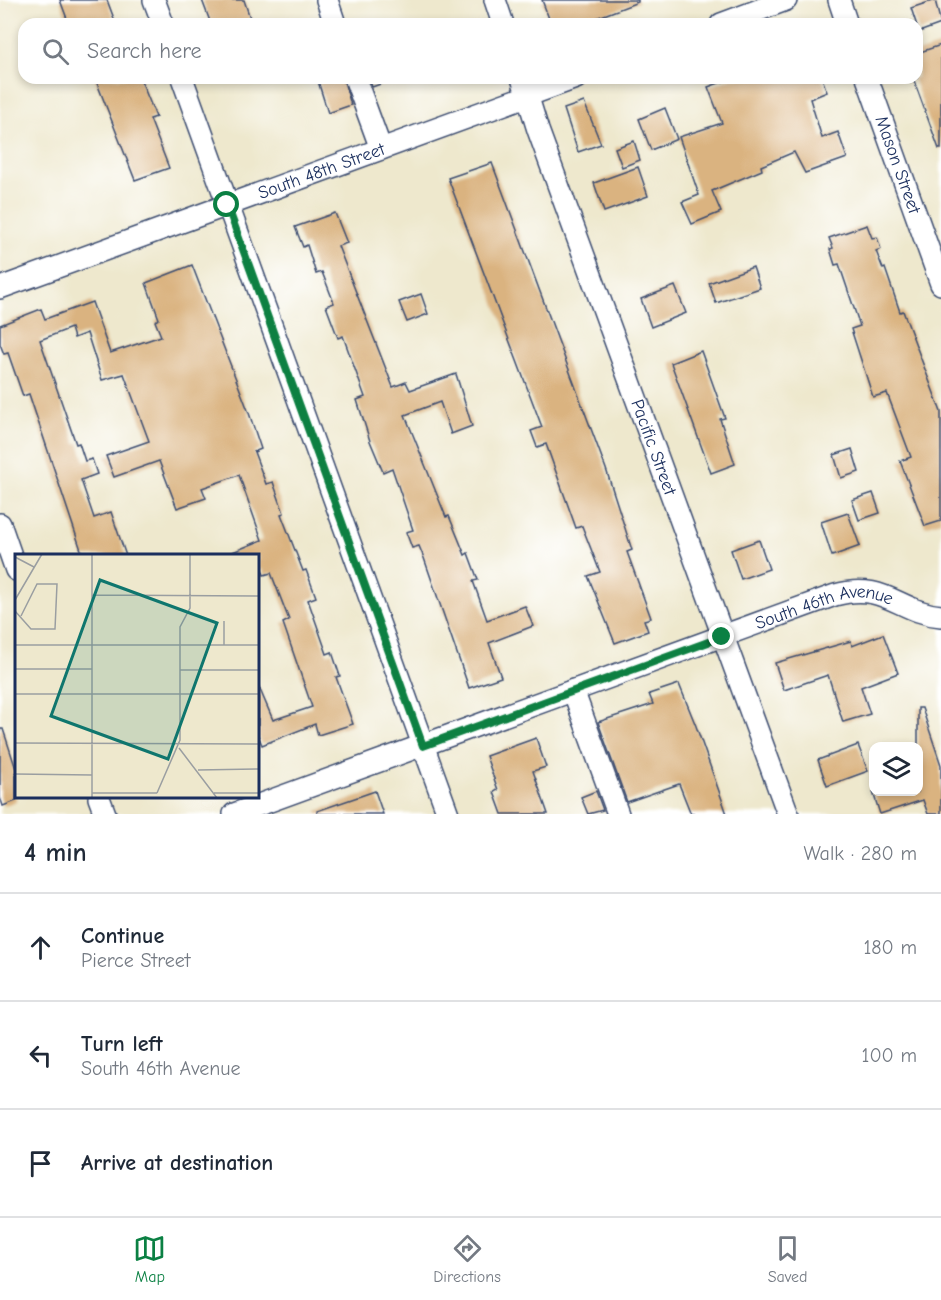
<!DOCTYPE html>
<html lang="en">
<head>
<meta charset="utf-8">
<style>
	:root { --surface:#fff; --page:#f6f6f7; --text:#1f2937; --muted:#747a83; --line:#e0e1e3; --accent:#0b8043 }
	body { margin:0; font-family:"Comic Neue",sans-serif; background:var(--page); color:var(--text) }
	.controls { position:absolute; right:18px; bottom:18px; display:grid; overflow:hidden; border-radius:12px; box-shadow:0 3px 9px #0003 }
	.controls button { width:54px; height:54px; display:grid; place-items:center; padding:0; border:0; border-bottom:2px solid var(--line); background:var(--surface); color:var(--text); font:30px sans-serif }
	.stop { position:absolute; width:18px; height:18px; margin:-14px; border:4px solid #0b8043; border-radius:50%; background:#fff }
	.stop.end { background:#0b8043; border-color:#fff; box-shadow:0 2px 6px #0008 }
	.list { margin:0; padding:0; list-style:none }
	h2 { display:flex; justify-content:space-between; align-items:center; height:78px; margin:0; padding:0 24px; font-size:26px }
	h2 small { font-size:20px; font-weight:400; color:var(--muted) }
	.list li { display:grid; grid-template-columns:39px 1fr auto; gap:18px; align-items:center; box-sizing:border-box; height:108px; padding:0 24px; border-top:2px solid var(--line) }
	.list b { display:block; font-size:22px; white-space:nowrap }
	.list p { margin:0; font-size:20px; white-space:nowrap; color:var(--muted) }
	.list em { font-size:20px; font-style:normal; color:var(--muted) }
	.icon { flex:none; width:33px; height:33px; fill:none; stroke:currentColor; stroke-width:2; stroke-linecap:round; stroke-linejoin:round }
	.map { position:relative; flex:none; width:941px; height:814px; overflow:hidden }
	.search { position:absolute; background:var(--surface); box-shadow:0 3px 9px #0003; left:18px; right:18px; top:18px; height:66px; display:flex; align-items:center; gap:15px; box-sizing:border-box; padding:0 21px; border-radius:18px; color:var(--muted); font-size:22px }
	.sheet { height:402px; background:var(--surface) }
	nav { display:flex; justify-content:space-around; align-items:center; box-sizing:border-box; height:84px; border-top:2px solid var(--line); background:var(--surface); font-size:16px; color:var(--muted) }
	nav a { display:grid; justify-items:center; gap:3px }
	nav .on { color:var(--accent) }
	.map>svg:first-child { display:block }
</style>
</head>
<body>
<div class="map">
<svg width="941" height="814" viewBox="0 0 941 814">
	<rect width="100%" height="100%" fill="#fff"/>
	<filter id="ink" filterUnits="userSpaceOnUse"><feTurbulence type="fractalNoise" baseFrequency=".0167" numOctaves="2"/><feDisplacementMap in="SourceGraphic" scale="12" xChannelSelector="R" yChannelSelector="G"/><feConvolveMatrix kernelMatrix="1 2 1 2 8 2 1 2 1" color-interpolation-filters="sRGB"/></filter>
	<filter id="wash" filterUnits="userSpaceOnUse"><feTurbulence type="fractalNoise" baseFrequency=".008" numOctaves="4" result="noise"/><feDisplacementMap in="SourceGraphic" scale="24" xChannelSelector="R" yChannelSelector="G"/><feGaussianBlur stdDeviation="1.35" result="paint"/><feColorMatrix in="noise" values="0 0 0 0 0 0 0 0 0 0 0 0 0 0 0 0 0 1.4 0 .05"/><feComposite in="paint" operator="in"/></filter>
	<g filter="url(#wash)">
		<rect width="100%" height="100%" fill="#eee8cd"/>
		<g id="blocks">
			<g fill="#dab380">
				<polygon points="60,0 107,0 116,24 69,24"/>
				<polygon points="202,0 244,0 252,24 211,24"/>
				<polygon points="542,0 638,0 638,2 591,20 573,24 551,24"/>
				<polygon points="935,0 941,24 919,32 911,8"/>
				<polygon points="941,45 941,149 939,149 913,78 917,78 917,53"/>
				<polygon points="95,78 140,78 156,117 150,119 169,168 135,180"/>
				<polygon points="317,78 343,78 351,105 328,113"/>
				<polygon points="369,78 389,78 389,81 372,87"/>
				<polygon points="733,78 822,78 827,92 810,99 822,138 838,132 847,158 805,173 794,152 761,166 762,170 712,191 721,212 692,224 682,202 699,195 679,137 722,123 708,87"/>
				<polygon points="584,102 601,144 578,152 564,109"/>
				<polygon points="665,108 677,139 651,150 639,119"/>
				<polygon points="634,141 640,160 622,167 615,148"/>
				<polygon points="492,163 606,469 632,550 627,552 651,618 644,620 648,631 615,643 588,576 600,572 582,526 576,528 546,444 537,447 531,431 542,427 448,178"/>
				<polygon points="638,167 648,196 604,212 594,183"/>
				<polygon points="335,213 347,243 338,246 393,387 406,382 410,390 456,374 472,426 451,434 440,402 405,415 446,517 449,516 465,555 468,553 478,580 473,581 487,620 525,606 533,626 489,643 501,677 469,688 424,558 419,546 412,548 406,532 413,530 392,468 383,472 370,441 357,400 365,397 343,336 338,338 326,306 334,303 322,272 316,274 307,245 303,247 295,227"/>
				<polygon points="867,225 872,238 877,237 881,249 876,251 883,269 885,268 900,312 903,311 941,412 941,521 925,526 900,461 911,457 887,393 873,397 851,329 860,326 839,264 835,265 830,249 833,248 829,238"/>
				<polygon points="192,265 249,413 261,449 254,452 266,484 273,482 284,513 281,514 303,571 306,570 316,597 308,600 327,654 332,652 340,676 336,677 353,724 318,735 315,724 262,745 258,735 258,685 273,720 312,707 283,623 289,620 271,573 264,575 262,569 258,571 258,556 223,556 262,540 239,475 202,488 206,498 177,508 159,461 114,477 106,456 149,441 124,374 102,380 87,333 74,338 71,328 40,340 76,444 79,443 85,461 92,459 97,474 81,480 94,518 111,512 126,556 83,556 29,394 23,396 8,353 4,354 0,344 0,325 41,309 45,319 92,302 110,353 161,336 155,321 159,319 146,283"/>
				<polygon points="753,267 760,288 716,303 709,283"/>
				<polygon points="675,286 686,313 651,327 641,299"/>
				<polygon points="421,294 428,314 407,322 399,302"/>
				<polygon points="701,351 725,418 720,419 735,464 711,473 671,363"/>
				<polygon points="852,449 859,472 841,478 834,455"/>
				<polygon points="873,493 880,513 859,520 852,500"/>
				<polygon points="848,513 860,546 832,556 821,522"/>
				<polygon points="759,540 769,569 741,579 731,550"/>
				<polygon points="883,634 898,673 861,687 870,714 843,722 828,675 784,690 775,663 851,641 852,646"/>
				<polygon points="679,684 696,726 727,814 691,814 679,784 627,802 598,722 653,704 649,694"/>
				<polygon points="918,708 922,708 941,765 941,814 928,814 923,800 880,814 873,792 918,792"/>
				<polygon points="0,729 3,729 16,769 16,801 3,806 0,797"/>
				<polygon points="536,738 546,767 533,771 548,814 502,814 494,792 498,790 486,756"/>
				<polygon points="858,745 868,771 827,786 818,760"/>
				<polygon points="375,791 383,814 317,814 317,811"/>
				<polygon points="596,791 603,810 588,814 581,797"/>
			</g>
		</g>
	</g>
	<g filter="url(#ink)">
		<use href="#blocks" fill-opacity="0" stroke="#3b4b6f" stroke-width="1.5"/>
		<g fill="none" stroke-linecap="round" stroke-linejoin="round">
			<g stroke="#3b4b6f" stroke-width="24">
				<g id="minor">
					<polyline points="154,0 163,24"/>
					<polyline points="327,0 335,24"/>
					<polyline points="495,0 503,24"/>
					<polyline points="839,0 847,24"/>
					<polyline points="721,24 786,0"/>
					<polyline points="182,78 448,814"/>
					<polyline points="355,78 381,149"/>
					<path id="s1" d="M 522,78 L 538,130 L 788,814"/>
					<path id="s2" d="M 867,78 L 941,284"/>
					<path id="s3" d="M 0,288 L 576,78"/>
					<polyline points="0,524 16,570"/>
					<polyline points="573,690 618,814"/>
					<polyline points="99,798 105,814"/>
					<path id="s4" d="M 234,814 L 835,595 C 885,581 898,612 941,616"/>
				</g>
			</g>
			<use href="#minor" stroke="#fff" stroke-width="21"/>
		</g>
	</g>
	<g fill="none" stroke-linecap="round" stroke-linejoin="round" filter="url(#ink)">
		<polyline stroke="#0b8043" stroke-width="8" points="227,205 423,746 722,637"/>
	</g>
	<g text-anchor="middle" dominant-baseline="central" stroke-width="6" stroke-linejoin="round" paint-order="stroke">
		<g font-size="18" fill="#1b2f5e" stroke="#fff">
			<text stroke="none"><textPath href="#s2" startOffset="92">Mason Street</textPath></text>
			<text stroke="none"><textPath href="#s3" startOffset="342">South 48th Street</textPath></text>
			<text stroke="none"><textPath href="#s1" startOffset="392">Pacific Street</textPath></text>
			<text stroke="none"><textPath href="#s4" startOffset="627">South 46th Avenue</textPath></text>
		</g>
	</g>
	<g transform="translate(15 554)">
		<rect width="244" height="244" fill="#eee8cd"/>
		<path fill="none" stroke="#9a9ea1" stroke-width="1.5" d="M 77,0 L 77,244M 0,3 L 19,13M 77,41 L 245,42M 0,46 L 27,0M 0,57 L 16,75 L 40,75 L 42,30 L 22,30 L 6,62M 209,67 L 209,91M 0,91 L 245,91M 0,115 L 77,115M 165,116 L 245,116M 0,140 L 245,140M 0,189 L 245,190M 164,194 L 202,244M 183,216 L 245,215M 0,220 L 77,221M 77,239 L 142,239M 142,239 L 165,186 L 165,73 L 175,54 L 175,0M 199,239 L 245,239"/>
		<path fill="#0f766e" fill-opacity="0.15" stroke="#0f766e" stroke-width="3" d="M 85,26 L 202,69 L 153,205 L 36,162 Z"/>
		<rect width="244" height="244" fill="none" stroke="#1b2f5e" stroke-width="3"/>
	</g>
</svg>
<div class="controls">
<button><svg class="icon" aria-label="layers" viewBox="0 0 24 24"><path d="M12 4l9 5-9 5-9-5zM3 14l9 5 9-5"/></svg></button>
</div>
<div class="stop" style="left:227px;top:205px"></div>
<div class="stop end" style="left:722px;top:637px"></div>
<div class="search"><svg class="icon" aria-label="search" viewBox="0 0 24 24"><circle cx="10" cy="10" r="6"/><path d="M15 15l6 6"/></svg>Search here</div>
</div>
<section class="sheet">
<h2>4 min<small>Walk · 280 m</small></h2>
<ul class="list">
<li><svg class="icon" aria-label="ahead" viewBox="0 0 24 24"><path d="M12 20V5M6 11l6-6 6 6"/></svg><div><b>Continue</b><p>Pierce Street</p></div><em>180 m</em></li>
<li><svg class="icon" aria-label="left" viewBox="0 0 24 24"><path d="M17 20v-9H6M10 6l-5 5 5 5"/></svg><div><b>Turn left</b><p>South 46th Avenue</p></div><em>100 m</em></li>
<li><svg class="icon" aria-label="arrive" viewBox="0 0 24 24"><path d="M6 21V4h12l-3 4 3 4H6"/></svg><div><b>Arrive at destination</b></div></li>
</ul>
</section>
<nav>
<a class="on"><svg class="icon" aria-label="map" viewBox="0 0 24 24"><path d="M3 6l6-2 6 2 6-2v14l-6 2-6-2-6 2zM9 4v14M15 6v14"/></svg>Map</a>
<a><svg class="icon" aria-label="directions" viewBox="0 0 24 24"><path d="M12 3l9 9-9 9-9-9zM9 14v-3h6M13 9l2 2-2 2"/></svg>Directions</a>
<a><svg class="icon" aria-label="saved" viewBox="0 0 24 24"><path d="M7 4h10v16l-5-4-5 4z"/></svg>Saved</a>
</nav>
</body>
</html>
